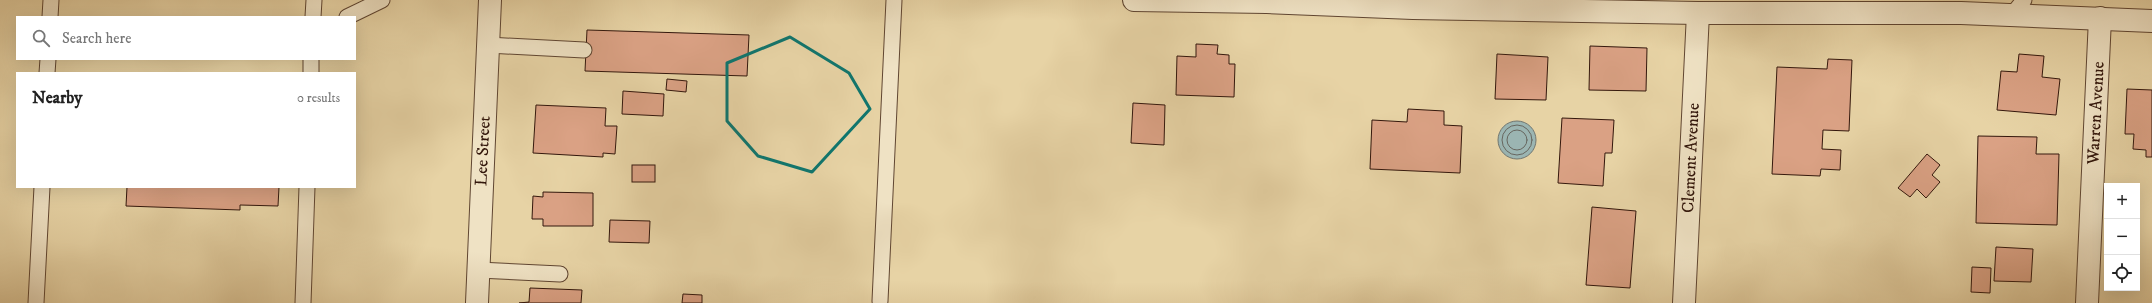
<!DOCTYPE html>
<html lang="en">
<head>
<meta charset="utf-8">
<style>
	:root { --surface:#fff; --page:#f2f2f2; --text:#222; --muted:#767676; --line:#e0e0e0 }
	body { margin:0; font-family:"IM FELL DW Pica",serif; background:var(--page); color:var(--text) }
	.controls { position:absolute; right:12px; bottom:12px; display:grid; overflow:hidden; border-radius:0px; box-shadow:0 4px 16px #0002 }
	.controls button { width:36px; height:36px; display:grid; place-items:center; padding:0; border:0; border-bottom:1px solid var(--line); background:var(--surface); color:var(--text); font:20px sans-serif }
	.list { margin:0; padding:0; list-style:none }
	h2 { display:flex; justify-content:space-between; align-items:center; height:52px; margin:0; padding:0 16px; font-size:17px }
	h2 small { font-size:13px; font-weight:400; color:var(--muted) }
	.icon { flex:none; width:22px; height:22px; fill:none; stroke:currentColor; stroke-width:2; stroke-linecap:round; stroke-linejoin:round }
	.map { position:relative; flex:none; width:2152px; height:303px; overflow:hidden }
	.search { position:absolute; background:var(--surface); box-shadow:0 4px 16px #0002; left:16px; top:16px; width:340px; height:44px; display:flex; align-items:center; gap:10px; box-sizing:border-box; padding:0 14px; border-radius:0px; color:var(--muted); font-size:15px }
	.panel { position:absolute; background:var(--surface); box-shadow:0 4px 16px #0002; left:16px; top:72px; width:340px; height:116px; border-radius:0px }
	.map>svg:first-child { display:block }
</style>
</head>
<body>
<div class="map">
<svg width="2152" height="303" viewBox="0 0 2152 303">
	<rect width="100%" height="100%" fill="#e7d3a5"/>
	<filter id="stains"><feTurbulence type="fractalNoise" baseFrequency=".005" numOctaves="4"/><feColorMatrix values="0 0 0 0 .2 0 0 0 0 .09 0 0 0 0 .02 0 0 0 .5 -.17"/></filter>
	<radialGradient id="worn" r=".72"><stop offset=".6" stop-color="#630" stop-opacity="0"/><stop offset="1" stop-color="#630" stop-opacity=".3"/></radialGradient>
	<circle fill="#9bb5b2" stroke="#717670" cx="1517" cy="140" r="19"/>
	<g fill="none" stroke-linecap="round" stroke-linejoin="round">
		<g stroke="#67665f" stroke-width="1">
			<circle cx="1517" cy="140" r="15"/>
			<circle cx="1517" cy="140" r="10"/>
		</g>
	</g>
	<g fill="#daa184" stroke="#33170c">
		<polygon points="587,30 749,35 747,76 585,71"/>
		<polygon points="1196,44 1218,45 1217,54 1229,55 1229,64 1235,64 1234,97 1176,95 1177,56 1196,57"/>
		<polygon points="1590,46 1647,48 1646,91 1589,90"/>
		<polygon points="1497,54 1548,57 1546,100 1495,99"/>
		<polygon points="2019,54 2044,56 2042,77 2060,79 2056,115 1997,110 2001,71 2017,72"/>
		<polygon points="1828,59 1852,60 1849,131 1823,130 1822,149 1841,150 1840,170 1821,169 1820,176 1772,174 1777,67 1827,69"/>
		<polygon points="667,79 687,81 686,92 666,90"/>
		<polygon points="2127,89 2152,90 2152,157 2146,157 2146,150 2133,149 2134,134 2125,134"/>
		<polygon points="623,91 664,94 663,116 622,114"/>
		<polygon points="1133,103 1165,105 1164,145 1131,143"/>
		<polygon points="536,105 606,108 605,126 617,126 615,154 603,153 603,157 533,153"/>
		<polygon points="1408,109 1444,111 1444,125 1462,126 1460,173 1370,169 1372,120 1407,122"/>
		<polygon points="1562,118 1614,120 1612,153 1605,153 1603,186 1558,183"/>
		<polygon points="1978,136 2037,137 2036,154 2059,154 2057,225 1976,223"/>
		<polygon points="1927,154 1940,165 1932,175 1940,182 1926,198 1917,189 1910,197 1898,188"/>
		<rect x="632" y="165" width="23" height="17"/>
		<polygon points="127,187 279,187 278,206 240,205 240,210 126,206"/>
		<polygon points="543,192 593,193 593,226 543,226 543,219 532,219 533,196 543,197"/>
		<polygon points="1592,207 1636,211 1630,288 1586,285"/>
		<polygon points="610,220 650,221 649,243 609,242"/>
		<polygon points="1996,247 2033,249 2031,282 1994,281"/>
		<polygon points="1972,267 1991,268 1990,293 1971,292"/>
		<polygon points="530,288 582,290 581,303 519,303 529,302"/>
		<polygon points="683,294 702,295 702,303 682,303"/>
	</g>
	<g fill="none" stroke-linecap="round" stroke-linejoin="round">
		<g stroke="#604632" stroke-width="17">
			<g id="lane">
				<polyline points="2011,16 2024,0"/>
				<polyline points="50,17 51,0"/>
				<polyline points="313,17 314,0"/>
				<polyline points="347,17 382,0"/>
				<polyline points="488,45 584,50"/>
				<polyline points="47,73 48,59"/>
				<polyline points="311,73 311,59"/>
				<polyline points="478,270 560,274"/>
				<polyline points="880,301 894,0"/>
				<polyline points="36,303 42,187"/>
				<polyline points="303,303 307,187"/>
			</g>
		</g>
		<g stroke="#604632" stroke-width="24">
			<g id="street">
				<polyline points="1134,0 1267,2 1413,8 1698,13 1961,13 2152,21"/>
				<polyline points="477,303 490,0"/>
				<polyline points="1684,303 1698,13"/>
				<polyline points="2087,303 2100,18"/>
			</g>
		</g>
		<use href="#lane" stroke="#efe2c4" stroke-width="15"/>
		<use href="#street" stroke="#efe2c4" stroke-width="22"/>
	</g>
	<path fill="none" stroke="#0f766e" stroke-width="3" stroke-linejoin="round" d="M 790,37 L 849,73 L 870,109 L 812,172 L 758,156 L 727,121 L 727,63 Z"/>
	<g text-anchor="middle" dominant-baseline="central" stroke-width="3" stroke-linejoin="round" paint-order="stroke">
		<g font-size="17" fill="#33170c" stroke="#efe2c4">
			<text transform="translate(2096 113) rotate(-87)">Warren Avenue</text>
			<text transform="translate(483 151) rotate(-87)">Lee Street</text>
			<text transform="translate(1691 158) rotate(-87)">Clement Avenue</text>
		</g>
	</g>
	<rect width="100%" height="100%" filter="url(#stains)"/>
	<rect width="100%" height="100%" fill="url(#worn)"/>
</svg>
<div class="controls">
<button>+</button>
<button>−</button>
<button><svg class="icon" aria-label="locate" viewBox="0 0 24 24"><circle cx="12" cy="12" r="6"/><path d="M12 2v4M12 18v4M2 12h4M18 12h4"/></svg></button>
</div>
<div class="search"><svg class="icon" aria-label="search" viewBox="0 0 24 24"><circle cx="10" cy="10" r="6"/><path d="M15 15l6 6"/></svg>Search here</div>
<section class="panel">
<h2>Nearby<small>0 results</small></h2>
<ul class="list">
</ul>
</section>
</div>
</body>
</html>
